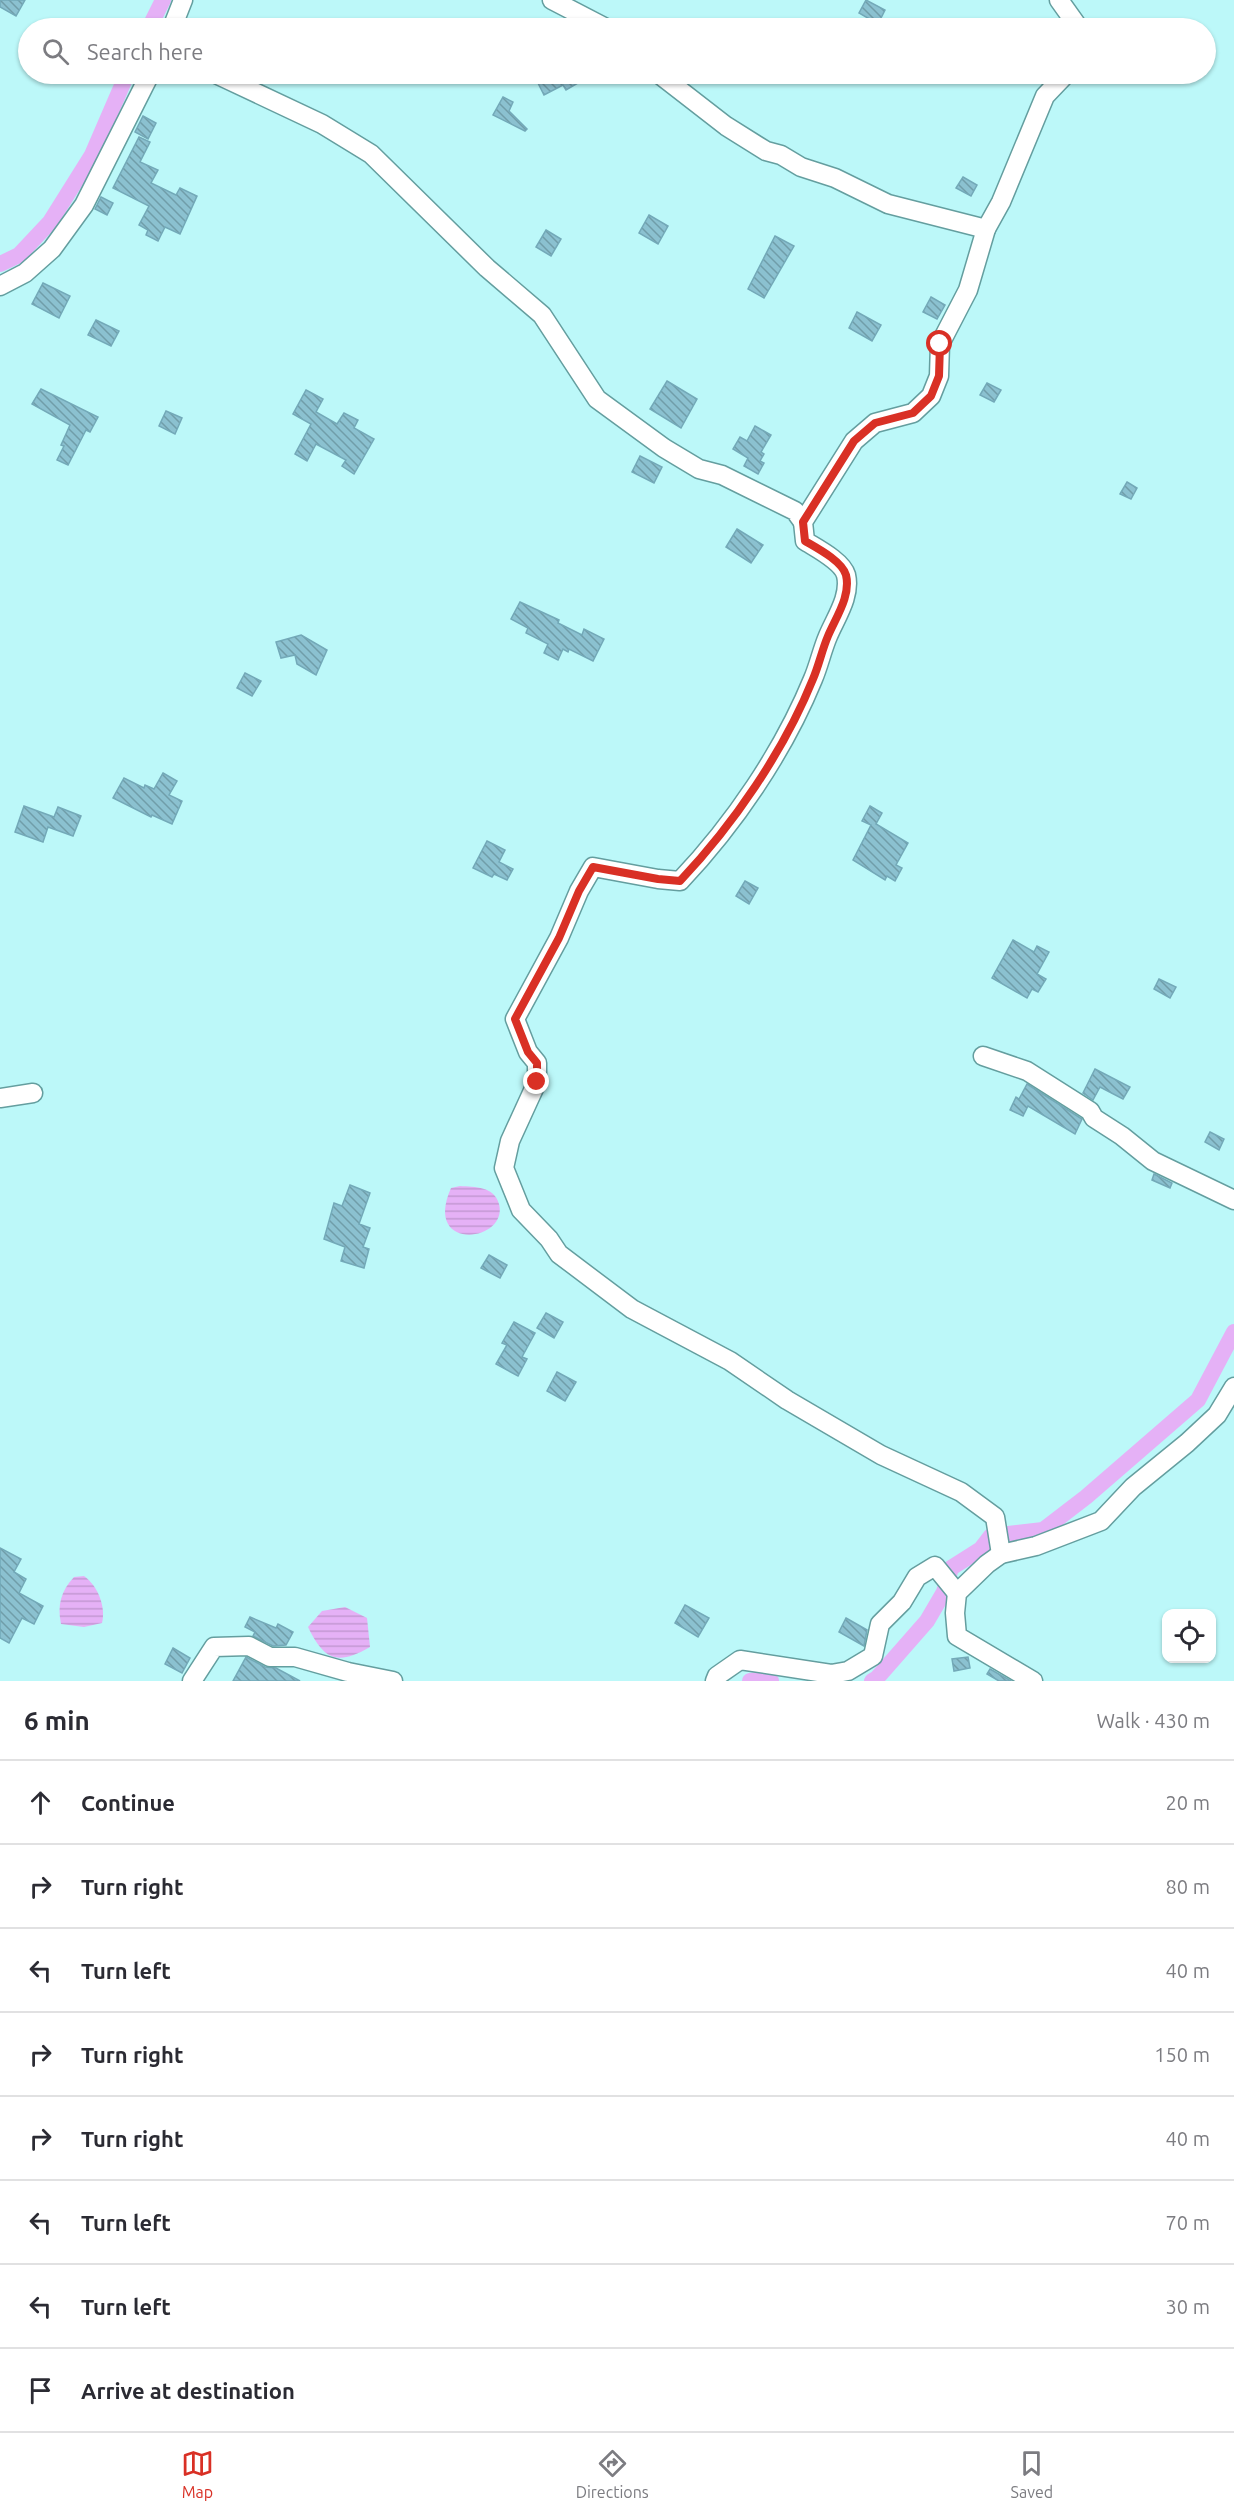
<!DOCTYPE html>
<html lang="en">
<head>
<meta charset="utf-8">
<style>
	:root { --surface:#fff; --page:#f7f7f7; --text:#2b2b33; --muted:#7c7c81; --line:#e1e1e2; --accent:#d93025 }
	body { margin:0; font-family:Ubuntu,sans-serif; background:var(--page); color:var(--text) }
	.controls { position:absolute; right:18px; bottom:18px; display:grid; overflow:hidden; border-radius:12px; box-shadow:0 2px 4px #0004 }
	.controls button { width:54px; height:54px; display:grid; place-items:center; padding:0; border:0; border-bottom:2px solid var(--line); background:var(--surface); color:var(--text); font:30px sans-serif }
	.stop { position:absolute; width:18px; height:18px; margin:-14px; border:4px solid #d93025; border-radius:50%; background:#fff }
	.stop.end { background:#d93025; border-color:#fff; box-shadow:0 2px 6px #0008 }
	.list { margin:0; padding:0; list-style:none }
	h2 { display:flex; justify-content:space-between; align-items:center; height:78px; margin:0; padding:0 24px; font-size:26px }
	h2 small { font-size:20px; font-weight:400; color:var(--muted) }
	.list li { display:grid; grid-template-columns:39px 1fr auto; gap:18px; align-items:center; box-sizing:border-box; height:84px; padding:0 24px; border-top:2px solid var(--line) }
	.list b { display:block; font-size:22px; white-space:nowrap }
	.list em { font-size:20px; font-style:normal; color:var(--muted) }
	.icon { flex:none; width:33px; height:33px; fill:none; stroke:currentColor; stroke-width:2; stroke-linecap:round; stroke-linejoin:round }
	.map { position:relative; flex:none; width:1234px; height:1681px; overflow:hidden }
	.search { position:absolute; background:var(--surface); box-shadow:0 2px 4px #0004; left:18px; right:18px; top:18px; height:66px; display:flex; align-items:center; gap:15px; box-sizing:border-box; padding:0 21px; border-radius:33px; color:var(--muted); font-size:22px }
	.sheet { height:750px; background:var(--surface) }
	nav { display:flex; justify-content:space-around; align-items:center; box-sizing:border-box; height:84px; border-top:2px solid var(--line); background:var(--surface); font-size:16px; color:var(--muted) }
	nav a { display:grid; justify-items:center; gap:3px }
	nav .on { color:var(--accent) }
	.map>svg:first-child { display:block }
</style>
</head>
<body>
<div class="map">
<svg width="1234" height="1681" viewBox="0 0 1234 1681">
	<defs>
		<pattern id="water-rules" width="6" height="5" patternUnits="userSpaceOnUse" patternTransform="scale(1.5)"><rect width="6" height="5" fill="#e5b1f6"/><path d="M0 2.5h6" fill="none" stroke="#c498d3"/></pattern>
		<pattern id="building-back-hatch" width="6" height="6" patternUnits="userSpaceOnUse" patternTransform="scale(1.5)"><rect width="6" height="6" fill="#8bc1d0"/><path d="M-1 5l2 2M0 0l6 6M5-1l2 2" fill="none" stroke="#709da9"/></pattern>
	</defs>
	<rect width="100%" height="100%" fill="#bcf8f9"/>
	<g fill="url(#water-rules)">
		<path d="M 460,1186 C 475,1187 494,1186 499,1204 C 509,1242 422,1253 451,1188 Z"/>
		<path d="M 84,1576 C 98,1586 106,1607 102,1623 L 84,1627 L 61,1624 C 57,1605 61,1591 74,1577 Z"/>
		<path d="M 345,1607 L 367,1618 L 370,1647 C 337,1666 324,1660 308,1627 L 322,1611 Z"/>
	</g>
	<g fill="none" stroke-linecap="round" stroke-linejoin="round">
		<g stroke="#e5b1f6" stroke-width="16">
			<polyline points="149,28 163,0"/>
			<polyline points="0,264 19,255 50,222 92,155 127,74"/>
			<polyline points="750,1681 766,1679 771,1681"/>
			<polyline points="872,1681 877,1678 927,1621 944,1592 951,1568 981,1549 991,1536 1043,1530 1086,1497 1198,1400 1234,1332"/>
		</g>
	</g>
	<g fill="url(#building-back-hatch)" stroke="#73a9b8" stroke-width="1.5">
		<polygon points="0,0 25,0 16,16 0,7"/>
		<polygon points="866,0 885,10 878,24 859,13"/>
		<polygon points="555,74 583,74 575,78 578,83 566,90 563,85 544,95 538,83"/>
		<polygon points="503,97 513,102 509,111 527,129 525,131 493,115"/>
		<polygon points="143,116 156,123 148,139 135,132"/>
		<polygon points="139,137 150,142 140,162 158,170 151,183 176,195 180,188 197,196 180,234 165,227 158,241 146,235 148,230 139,225 149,206 113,188"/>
		<polygon points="963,177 977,185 971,196 956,188"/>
		<polygon points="101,197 113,203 107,215 95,209"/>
		<polygon points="649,215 668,226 658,244 639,233"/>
		<polygon points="546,230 561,239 551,256 536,247"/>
		<polygon points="775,236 794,246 764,298 748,289"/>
		<polygon points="43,283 70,296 59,318 32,304"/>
		<polygon points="931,297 945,305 937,319 923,312"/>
		<polygon points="857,312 881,325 872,341 849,328"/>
		<polygon points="96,320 119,331 111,346 88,335"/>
		<polygon points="667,381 697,399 681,428 650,409"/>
		<polygon points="987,383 1001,390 994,402 980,395"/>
		<polygon points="41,389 98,417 90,432 86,430 68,465 57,460 64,446 61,445 70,425 32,404"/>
		<polygon points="306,390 323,399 316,412 337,424 344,413 358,420 354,428 374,439 354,474 342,466 346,460 316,444 307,461 295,454 311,424 293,414"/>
		<polygon points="166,411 182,418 175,434 159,426"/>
		<polygon points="755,426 771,435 761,452 764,454 760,461 764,463 758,474 744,466 748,458 733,449 740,437 747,441"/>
		<polygon points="640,456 662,467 654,483 632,472"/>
		<polygon points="1127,482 1137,488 1131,499 1120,494"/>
		<polygon points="737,529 763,545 751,563 726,547"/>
		<polygon points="520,602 559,620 558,623 582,635 584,629 604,639 593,661 569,649 568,652 563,649 558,660 544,653 548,644 526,633 528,628 511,619"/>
		<polygon points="301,635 327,650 316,675 297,664 295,655 281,658 276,642"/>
		<polygon points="245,673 261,681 252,696 237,688"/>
		<polygon points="163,773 177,781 169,795 182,801 172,824 152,815 151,817 113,798 124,778 144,788 145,785 154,789"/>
		<polygon points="24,806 54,817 58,807 81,816 73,836 48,827 43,842 15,832"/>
		<polygon points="870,806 882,813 876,824 908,843 896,865 902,868 895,881 887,876 885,880 853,860 871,825 862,821"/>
		<polygon points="487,841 505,850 499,862 513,869 507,880 494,874 492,877 473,868"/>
		<polygon points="745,881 758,888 749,904 736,896"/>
		<polygon points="1013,940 1034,952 1037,946 1049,952 1037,974 1046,979 1038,992 1032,989 1027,998 992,978"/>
		<polygon points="1159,979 1176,987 1170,998 1154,989"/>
		<polygon points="1095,1069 1130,1087 1123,1099 1100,1087 1093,1100 1083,1093"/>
		<polygon points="1027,1084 1082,1119 1075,1134 1028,1106 1023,1116 1010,1110 1016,1097 1019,1099"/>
		<polygon points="1210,1132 1224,1139 1219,1150 1205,1142"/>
		<polygon points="1154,1174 1172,1183 1170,1188 1152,1180"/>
		<polygon points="350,1185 370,1193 359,1224 370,1228 363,1247 369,1249 364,1268 341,1261 345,1247 324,1239 334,1203 342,1206"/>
		<polygon points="489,1255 507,1265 500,1278 481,1268"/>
		<polygon points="546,1313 563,1322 554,1338 537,1328"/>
		<polygon points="514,1322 535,1333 522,1357 527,1359 518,1376 496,1364 507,1345 502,1343"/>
		<polygon points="557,1372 576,1382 565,1401 547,1391"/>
		<polygon points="0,1548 21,1559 14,1572 26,1579 19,1593 43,1606 34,1624 22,1618 9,1643 0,1638"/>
		<polygon points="685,1605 709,1618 698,1637 675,1623"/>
		<polygon points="250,1617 276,1628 278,1624 293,1632 286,1645 273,1646 253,1636 255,1632 245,1627"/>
		<polygon points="846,1618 867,1630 864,1646 839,1632"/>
		<polygon points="173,1648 190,1658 182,1673 165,1664"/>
		<polygon points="246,1657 265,1667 276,1668 300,1681 233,1681"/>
		<polygon points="968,1657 970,1668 954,1671 952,1659"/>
		<polygon points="990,1669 1011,1681 999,1681 987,1674"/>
	</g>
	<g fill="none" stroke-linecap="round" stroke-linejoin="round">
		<g stroke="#649e9f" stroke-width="21">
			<g id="street">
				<polyline points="552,0 606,28"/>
				<polyline points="1059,0 1079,28"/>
				<polyline points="172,28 183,0"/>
				<polyline points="216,74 322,124 371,154 487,268 542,315 597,399 664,448 699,469 722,475 795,511 803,522"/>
				<path d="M 659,74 L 726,126 L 766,151 L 781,155 L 801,167 L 835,178 L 888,204 L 986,229 L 968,290 L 940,344 L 939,376 L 931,396 L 913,413 L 875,423 L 854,441 L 803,522 L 805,541 C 816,548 842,561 846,575 C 851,596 836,617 828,636 C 822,650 819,665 813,679 C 783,752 734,824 680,881 L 658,879 L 593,867 L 579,891 L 559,938 L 515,1019 L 528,1052 L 537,1063 L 537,1082 L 510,1141 L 504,1168 L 521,1210 L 549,1239 L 559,1254 L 632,1309 L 730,1361 L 787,1400 L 881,1455 L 961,1492 L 995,1517 L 1001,1554"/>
				<polyline points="986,229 1001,202 1045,96 1066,74"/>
				<polyline points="0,286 25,273 52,249 84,205 150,74"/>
				<polyline points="983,1056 1027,1071 1090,1111 1094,1118 1122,1136 1153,1161 1234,1200"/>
				<polyline points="0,1098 33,1093"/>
				<polyline points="192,1681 214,1647 249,1646 270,1657 295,1657 348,1672 393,1681"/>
				<polyline points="715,1681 717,1676 740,1660 831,1674 848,1671 873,1656 880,1624 902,1602 917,1577 935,1566 957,1593"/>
				<polyline points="1033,1681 957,1636 955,1613 957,1593 987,1564 1001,1554 1036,1546 1101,1521 1133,1487 1187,1443 1217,1415 1234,1387"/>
			</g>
		</g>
		<use href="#street" stroke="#fff" stroke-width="18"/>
	</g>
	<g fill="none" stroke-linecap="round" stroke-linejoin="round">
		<path stroke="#d93025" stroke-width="8" d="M 537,1082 L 537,1063 L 528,1052 L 515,1019 L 559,938 L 579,891 L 593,867 L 658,879 L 680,881 C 733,825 784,751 813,679 C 819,665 822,650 828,636 C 836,617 851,596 846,575 C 842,561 817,548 805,541 L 803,522 L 854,441 L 875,423 L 913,413 L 931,396 L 939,376 L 940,344"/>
	</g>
</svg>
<div class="controls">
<button><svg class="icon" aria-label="locate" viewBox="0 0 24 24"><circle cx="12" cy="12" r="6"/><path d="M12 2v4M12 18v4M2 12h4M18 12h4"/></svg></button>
</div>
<div class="stop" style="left:940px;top:344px"></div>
<div class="stop end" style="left:537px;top:1082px"></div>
<div class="search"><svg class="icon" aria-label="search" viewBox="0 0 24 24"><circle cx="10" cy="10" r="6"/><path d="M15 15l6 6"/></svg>Search here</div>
</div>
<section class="sheet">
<h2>6 min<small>Walk · 430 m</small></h2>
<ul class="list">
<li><svg class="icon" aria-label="ahead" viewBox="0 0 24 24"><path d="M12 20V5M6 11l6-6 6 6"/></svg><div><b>Continue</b></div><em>20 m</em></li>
<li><svg class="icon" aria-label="right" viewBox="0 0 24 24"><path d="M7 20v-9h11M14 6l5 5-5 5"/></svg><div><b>Turn right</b></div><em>80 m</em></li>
<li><svg class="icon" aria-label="left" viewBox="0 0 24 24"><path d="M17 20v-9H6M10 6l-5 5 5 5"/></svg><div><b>Turn left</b></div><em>40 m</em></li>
<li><svg class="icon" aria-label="right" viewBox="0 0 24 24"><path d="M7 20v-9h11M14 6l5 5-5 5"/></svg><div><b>Turn right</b></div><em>150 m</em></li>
<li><svg class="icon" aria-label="right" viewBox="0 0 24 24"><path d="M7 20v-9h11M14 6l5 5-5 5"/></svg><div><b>Turn right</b></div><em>40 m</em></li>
<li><svg class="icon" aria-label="left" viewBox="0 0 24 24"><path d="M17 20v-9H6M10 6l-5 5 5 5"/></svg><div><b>Turn left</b></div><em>70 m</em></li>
<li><svg class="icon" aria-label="left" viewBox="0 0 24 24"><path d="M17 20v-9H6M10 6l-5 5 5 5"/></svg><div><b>Turn left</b></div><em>30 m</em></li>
<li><svg class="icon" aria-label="arrive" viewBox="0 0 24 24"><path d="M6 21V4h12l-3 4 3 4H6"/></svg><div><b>Arrive at destination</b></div></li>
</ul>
</section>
<nav>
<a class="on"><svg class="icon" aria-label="map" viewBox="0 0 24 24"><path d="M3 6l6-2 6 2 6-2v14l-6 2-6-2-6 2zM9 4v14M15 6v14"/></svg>Map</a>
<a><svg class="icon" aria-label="directions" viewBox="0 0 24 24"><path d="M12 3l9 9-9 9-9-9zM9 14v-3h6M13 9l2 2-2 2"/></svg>Directions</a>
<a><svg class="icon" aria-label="saved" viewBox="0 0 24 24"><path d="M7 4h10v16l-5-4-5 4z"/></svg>Saved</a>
</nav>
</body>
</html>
